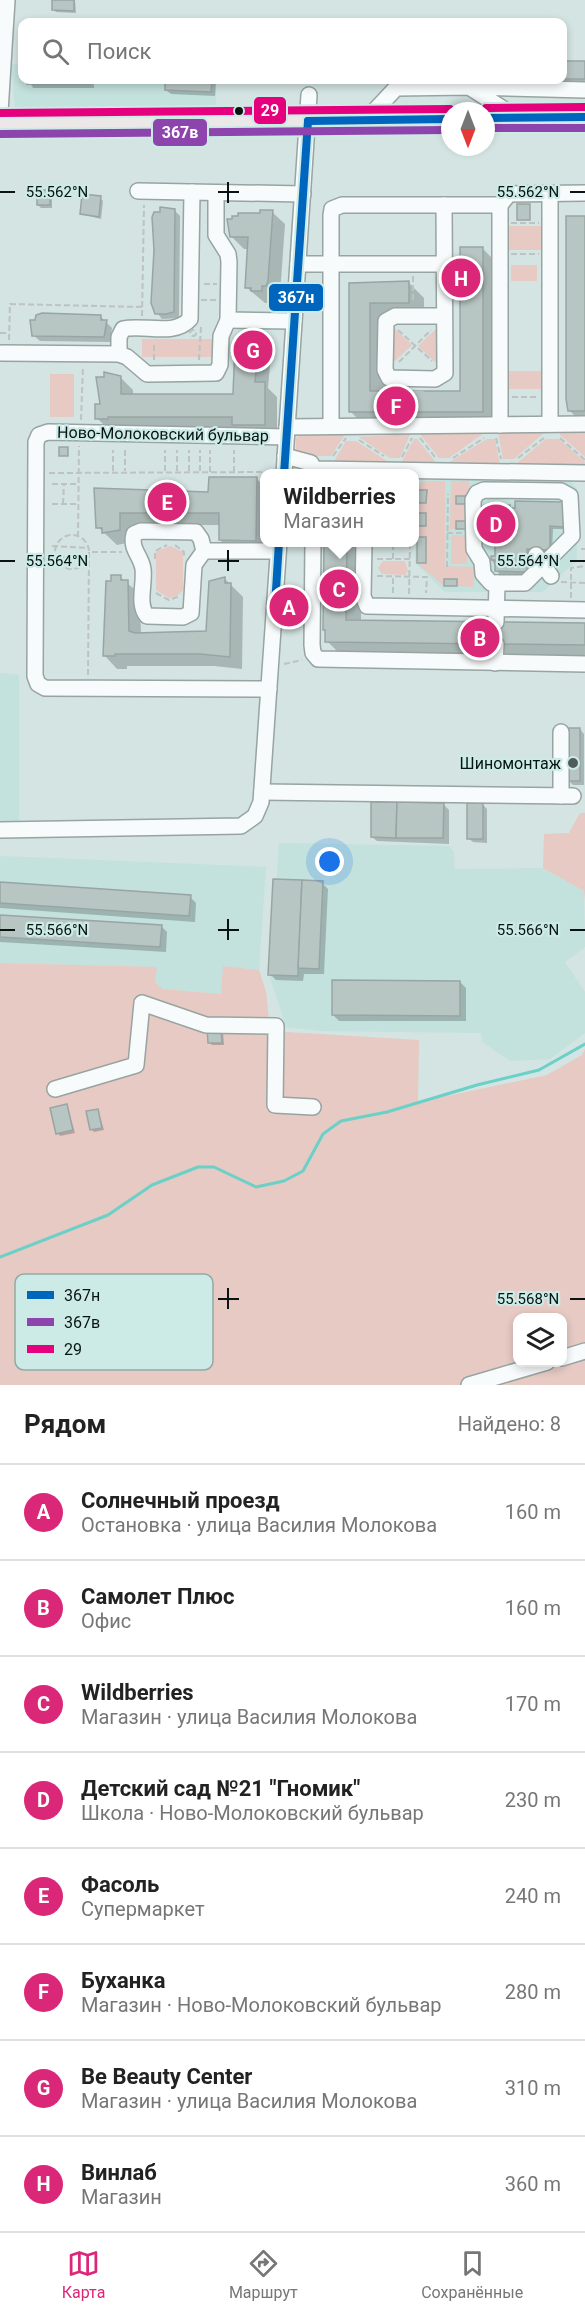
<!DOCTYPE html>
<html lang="ru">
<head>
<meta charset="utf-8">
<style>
	:root { --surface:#fff; --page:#f2f2f2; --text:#222; --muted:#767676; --line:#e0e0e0; --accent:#db2777 }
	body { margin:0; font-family:Roboto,sans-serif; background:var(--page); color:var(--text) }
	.controls { position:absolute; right:18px; bottom:18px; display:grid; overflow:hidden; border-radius:12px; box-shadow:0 3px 9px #0003 }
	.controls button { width:54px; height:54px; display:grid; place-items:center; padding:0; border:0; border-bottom:2px solid var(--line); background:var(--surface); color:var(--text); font:30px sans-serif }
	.compass { position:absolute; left:441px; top:102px; width:54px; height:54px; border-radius:50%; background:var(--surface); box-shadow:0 3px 9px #0003; rotate:180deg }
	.you { position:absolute; left:330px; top:862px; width:21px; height:21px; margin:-15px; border:4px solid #fff; border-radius:50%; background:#1a73e8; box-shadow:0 0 0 9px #1a73e833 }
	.badge { display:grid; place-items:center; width:39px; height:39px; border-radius:50%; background:var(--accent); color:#fff; font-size:20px; font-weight:700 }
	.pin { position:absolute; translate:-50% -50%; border:3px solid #fff; box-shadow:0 2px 6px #0006 }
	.popup { position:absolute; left:260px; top:469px; width:159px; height:78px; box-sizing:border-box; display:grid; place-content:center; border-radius:12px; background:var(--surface); filter:drop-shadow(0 2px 4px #0005); font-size:20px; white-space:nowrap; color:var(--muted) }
	.popup b { font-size:22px; color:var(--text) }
	.popup::after { content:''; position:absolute; left:50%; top:100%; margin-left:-12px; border:12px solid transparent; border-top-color:var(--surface) }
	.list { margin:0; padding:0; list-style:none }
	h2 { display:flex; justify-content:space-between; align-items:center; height:78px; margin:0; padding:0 24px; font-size:26px }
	h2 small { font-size:20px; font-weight:400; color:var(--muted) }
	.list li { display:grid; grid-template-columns:39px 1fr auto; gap:18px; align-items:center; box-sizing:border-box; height:96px; padding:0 24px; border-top:2px solid var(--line) }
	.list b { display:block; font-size:22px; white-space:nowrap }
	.list p { margin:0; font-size:20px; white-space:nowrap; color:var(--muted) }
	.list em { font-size:20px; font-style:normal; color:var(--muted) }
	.icon { flex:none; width:33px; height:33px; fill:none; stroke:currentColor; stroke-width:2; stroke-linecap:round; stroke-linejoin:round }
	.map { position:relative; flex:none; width:585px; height:1385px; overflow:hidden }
	.search { position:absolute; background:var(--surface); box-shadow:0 3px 9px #0003; left:18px; right:18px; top:18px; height:66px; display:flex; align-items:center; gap:15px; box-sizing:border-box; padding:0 21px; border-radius:12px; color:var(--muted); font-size:22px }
	.sheet { height:846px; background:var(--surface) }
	nav { display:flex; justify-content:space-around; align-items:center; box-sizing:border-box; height:84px; border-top:2px solid var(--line); background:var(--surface); font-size:16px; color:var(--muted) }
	nav a { display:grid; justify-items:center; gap:3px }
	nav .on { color:var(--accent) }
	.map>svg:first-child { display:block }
</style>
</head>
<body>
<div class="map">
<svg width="585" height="1385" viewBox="0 0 585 1385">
	<rect width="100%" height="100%" fill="#d3e4e2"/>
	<g fill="#c3e1dd">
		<polygon points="11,64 22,64 22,80 216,80 216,105 15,109"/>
		<polygon points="422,479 570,481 577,489 577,560 543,592 445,592 415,563 416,487"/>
		<polygon points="0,673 19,675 19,822 0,821"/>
		<polygon points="279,843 449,846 454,852 455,869 543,868 584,891 585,947 565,962 585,992 585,1033 550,1059 510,1061 482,1042 481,1033 321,1031 286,1027 270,977"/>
		<polygon points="0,856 266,867 259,970 224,966 221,994 163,989 155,982 156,967 0,963"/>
	</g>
	<g fill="#e6cac3" fill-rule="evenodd">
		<rect x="504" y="226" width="38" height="24"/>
		<rect x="511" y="265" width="26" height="16"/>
		<polygon points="394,328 412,345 395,361 393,360"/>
		<polygon points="436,329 437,361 435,362 418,346"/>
		<rect x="142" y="339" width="70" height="18"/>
		<rect x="506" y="371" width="39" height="18"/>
		<rect x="50" y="374" width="24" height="43"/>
		<polygon points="585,431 585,457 560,435 560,432"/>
		<polygon points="545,432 514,459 503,459 498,432"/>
		<polygon points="484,433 449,458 439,458 420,434"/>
		<polygon points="410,434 400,458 390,458 359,437"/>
		<polygon points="301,435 343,435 344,436 331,456 307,456 296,452 296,438"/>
		<polygon points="414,439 417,439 437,464 401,463"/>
		<polygon points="487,439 495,439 500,465 448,463"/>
		<polygon points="546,439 559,439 585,462 585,466 515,465"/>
		<polygon points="346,441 356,441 390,463 333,463"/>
		<polygon points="422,481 445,481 445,566 474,567 474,587 457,586 457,579 445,579 444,586 417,563 426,563 426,537 417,537 417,526 426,526 426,513 417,513 417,504 426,504 427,490 418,490"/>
		<polygon points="451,481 469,481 469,496 456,496 456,504 468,505 468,521 456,521 456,529 450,529"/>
		<rect x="451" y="535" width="16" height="29"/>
		<polygon points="170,546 183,552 183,590 177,596 169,598 156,590 156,552"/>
		<polygon points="383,561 405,561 408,571 405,575 382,574 378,568"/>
		<polygon points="580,813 585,813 585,900 584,891 543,868 544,834 569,833"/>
		<path d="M 0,963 L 157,967 L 155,982 L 163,989 L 221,994 L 223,966 L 259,970 L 266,991 L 270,1031 L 419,1040 L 418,1102 L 547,1075 L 582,1055 L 585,1049 L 585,1385 L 0,1385 ZM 518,1318 L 562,1318 L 562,1362 L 518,1362 Z"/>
	</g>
	<g fill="#0003">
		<polygon points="54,0 75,0 76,13 56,12 53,9"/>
		<polygon points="562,63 585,63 585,83 538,84 534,80 562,80"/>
		<polygon points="29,80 94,80 94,88 33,88"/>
		<polygon points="167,80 213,80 216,82 215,96 171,94 166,90"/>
		<polygon points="474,80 522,80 522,81 476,82"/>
		<polygon points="49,191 52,194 52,208 41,208 38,205"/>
		<polygon points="100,198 103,201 101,219 81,214"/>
		<polygon points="174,210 180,216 179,318 162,319 153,308 154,217"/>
		<polygon points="272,212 285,224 280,295 278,298 274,298 274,303 265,303 246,287 249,249 244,249 231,236 261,215"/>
		<polygon points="585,217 585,426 569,410"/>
		<polygon points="482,248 498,264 498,428 367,428 351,412 350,284 408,282 424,298 424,318 385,318 385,393 462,393"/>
		<polygon points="100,316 112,328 110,342 40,341 33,335"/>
		<polygon points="251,342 270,365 268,388 277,397 277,437 110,431 97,418 101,405 120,377 133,390 133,395 234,396"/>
		<polygon points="256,478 264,486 264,542 268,542 268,553 233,553 220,540 220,525 132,525 132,542 117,545 98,527 96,490 210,494"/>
		<polygon points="562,503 566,529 553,529 552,552 530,552 534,563 529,563 529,574 499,574 492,560 497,558 497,546 487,543 510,506 513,510"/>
		<polygon points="326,542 362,542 361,621 585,625 585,660 343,657 327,641"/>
		<polygon points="120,577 140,594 141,634 207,633 225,579 243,597 242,669 214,666 127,666 127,669 117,669 105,656"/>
		<polygon points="580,729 584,734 584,785 573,785 568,780"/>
		<polygon points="443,804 449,810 449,844 377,841 372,837"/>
		<polygon points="483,805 487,809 487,843 473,842 468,838"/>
		<polygon points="322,883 328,889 324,974 304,974 303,981 276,980 270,974"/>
		<polygon points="0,884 190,897 196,903 195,922 0,908"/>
		<polygon points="0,917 161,926 167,932 166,952 0,942"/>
		<polygon points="460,982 466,988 466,1021 339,1021 333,1015"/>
		<polygon points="209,1030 223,1032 224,1045 212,1045 210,1043"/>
		<polygon points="67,1106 75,1133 60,1136 58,1133"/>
		<polygon points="98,1110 104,1130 94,1132 91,1129"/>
	</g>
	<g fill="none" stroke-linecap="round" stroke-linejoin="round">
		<polyline stroke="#6bd0c7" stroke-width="3" points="0,1257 108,1215 152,1185 198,1167 214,1167 256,1187 284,1181 303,1171 323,1134 341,1121 387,1112 477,1085 539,1070 585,1044"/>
	</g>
	<g fill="#b7c5c3" stroke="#99a5a4" stroke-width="1.5">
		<polygon points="52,0 74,0 74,11 52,10"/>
		<polygon points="69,19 92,20 92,22 69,22"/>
		<rect x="562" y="61" width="23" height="18"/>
		<rect x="27" y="80" width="63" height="4"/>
		<polygon points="165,80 212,80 211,92 165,90"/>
		<rect x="37" y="190" width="13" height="15"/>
		<polygon points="82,194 101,196 99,217 80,214"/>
		<rect x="517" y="204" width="13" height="16"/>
		<polygon points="160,207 175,209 174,312 166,314 155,314 151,303 154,250 152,217 154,212 160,212"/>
		<polygon points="260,210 273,210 268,281 266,286 262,286 262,291 251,291 251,288 245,288 248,237 230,237 227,219 232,219 232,216 238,216 238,213 260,213"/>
		<polygon points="566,216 585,216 585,411 568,411 566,399"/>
		<polygon points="460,247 483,247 483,412 349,412 349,283 409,281 409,303 370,303 370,391 460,391"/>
		<polygon points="42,313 101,315 101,320 107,320 104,337 32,336 30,320 35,320 36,315"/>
		<polygon points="242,340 252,340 252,346 255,346 255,351 258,351 255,382 265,382 265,425 232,425 232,417 108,417 108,419 95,419 95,404 100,404 96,377 104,377 104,372 121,376 121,394 233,394 235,344 242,344"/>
		<rect x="59" y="447" width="9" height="9"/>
		<polygon points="209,477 257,477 256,541 219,540 219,513 120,513 120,530 102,533 102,528 96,528 94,488 208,492"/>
		<polygon points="418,490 427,490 426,503 418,503"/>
		<rect x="456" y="496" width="13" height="8"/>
		<polygon points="515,501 563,502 564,527 550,526 550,550 527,549 527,556 532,556 532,561 527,561 527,572 495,571 495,560 491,560 491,556 495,556 495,544 486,543 486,520 499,520 499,505 510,505 510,508 515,508"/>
		<rect x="417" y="513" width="9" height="13"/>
		<rect x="456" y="521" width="12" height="8"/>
		<rect x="417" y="537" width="9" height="26"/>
		<polygon points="324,542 347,542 346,620 585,623 585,645 325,642 325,630 323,630"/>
		<polygon points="111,575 121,575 121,580 128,580 129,631 135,633 206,631 209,581 225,577 225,583 231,583 230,657 200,654 115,654 115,656 103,656 106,581 111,581"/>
		<rect x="444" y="579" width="13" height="7"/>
		<rect x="567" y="728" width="13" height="53"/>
		<polygon points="371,802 397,802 396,838 371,837"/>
		<polygon points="397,802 444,803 443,838 396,838"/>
		<rect x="467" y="803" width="16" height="36"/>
		<polygon points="273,879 302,880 298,976 268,975"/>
		<polygon points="302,880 323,881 319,969 298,968"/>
		<polygon points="0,882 191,895 189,916 0,903"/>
		<polygon points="0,915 162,925 160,947 0,937"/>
		<polygon points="332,980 460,981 460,1016 332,1015"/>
		<polygon points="207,1028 221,1028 222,1043 208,1043"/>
		<polygon points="67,1104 73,1130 56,1134 50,1108"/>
		<polygon points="98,1109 102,1128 90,1130 86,1111"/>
	</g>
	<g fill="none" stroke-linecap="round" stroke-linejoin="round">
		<polyline stroke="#b5c5c3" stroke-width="15" stroke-dasharray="15 8" stroke-linecap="butt" points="416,391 416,412"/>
		<g stroke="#97a4a2" stroke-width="18">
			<g id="minor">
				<polyline points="469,87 585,90"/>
				<polyline points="0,112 7,0"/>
				<polyline points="366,120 396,88 469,87 516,117"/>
				<polyline points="138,191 303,194"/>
				<polyline points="550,193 550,424"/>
				<polyline points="444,205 445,373 435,379 389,378 385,370 386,321 395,316 444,316"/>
				<polyline points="500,205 509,194 585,193"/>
				<polyline points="298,264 444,264"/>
				<polyline points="228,320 294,321"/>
				<polyline points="2,353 119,354 127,357 147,374 216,373 220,365 221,336 228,320 229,262 228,254 216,235 216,193"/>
				<path d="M 119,354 L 119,337 L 123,329 C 144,324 174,337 190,319 L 192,192"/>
				<polyline points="331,426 331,215 332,209 342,205 500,205 500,425"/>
				<polyline points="287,427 585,424"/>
				<polyline points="285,456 311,463 314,469 585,473"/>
				<polyline points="284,474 309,95"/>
				<polygon points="484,490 561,491 570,496 572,536 525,583 491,583 483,574 482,562 474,549 473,500 477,493"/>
				<polyline points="313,542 312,645 313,653 318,659 585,664"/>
				<polyline points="364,542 363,596 367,606 585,610"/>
				<path d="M 204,551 L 201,539 L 196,532 L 141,531 L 134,534 C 130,550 141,555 143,569 C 145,584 137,604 147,616 L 183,617 L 191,613 L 194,565 L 204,551 L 278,551"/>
				<polyline points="536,555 551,576"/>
				<polyline points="496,622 497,583"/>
				<polyline points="495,663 496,644"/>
				<polyline points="269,689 45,688 38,684 35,676 36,442 39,435 48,432 286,437"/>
				<polyline points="561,732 561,796"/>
				<polyline points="262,792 573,796"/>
				<polyline points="0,830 241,826 255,816 261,802 279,542"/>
				<polyline points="55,1089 136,1065 142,1003 206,1025 276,1026 275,1105 313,1107"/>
				<polyline points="562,1358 585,1351"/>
				<polyline points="469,1385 547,1362"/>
			</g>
		</g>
		<g stroke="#b5bdbc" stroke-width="22">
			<g id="major">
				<polyline points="486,118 585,117"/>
				<polyline points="0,124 450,119"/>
			</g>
		</g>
		<g stroke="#bdc3c2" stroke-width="2" stroke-dasharray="6 3" stroke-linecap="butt">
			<polyline points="511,223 539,223"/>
			<polyline points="511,254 539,254"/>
			<polyline points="413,276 413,303"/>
			<polyline points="204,284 217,284"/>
			<polyline points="201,300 217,300"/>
			<polyline points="142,316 144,205"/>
			<circle cx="193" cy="333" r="3"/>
			<polyline points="398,330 432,361"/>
			<polyline points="0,333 9,333"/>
			<polyline points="9,340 10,304 142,307"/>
			<polyline points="154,360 154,342"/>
			<polyline points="199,360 201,327"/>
			<polyline points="399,362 431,330"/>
			<polyline points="512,397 539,397"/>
			<polyline points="81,420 83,366"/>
			<polyline points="420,438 435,457"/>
			<polyline points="496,438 501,459"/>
			<polyline points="560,438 585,460"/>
			<polyline points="359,440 384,456"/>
			<polyline points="125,450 125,471"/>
			<polyline points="333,456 346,438"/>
			<polyline points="402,457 412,438"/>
			<polyline points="453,458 484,438"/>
			<polyline points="518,458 544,438"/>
			<polyline points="113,471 113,450"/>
			<polyline points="165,471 165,450"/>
			<polyline points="177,471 177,450"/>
			<polyline points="189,471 189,450"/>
			<polyline points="200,471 200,450"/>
			<polyline points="210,472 210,450"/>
			<polyline points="234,472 234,450"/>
			<polyline points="49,473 265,472"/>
			<polyline points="52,484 78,484"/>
			<polyline points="52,504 78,504"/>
			<polyline points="63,504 64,484"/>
			<polyline points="447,533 462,533"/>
			<circle cx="72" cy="552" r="17"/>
			<polyline points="78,537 79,446"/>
			<polyline points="175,545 184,552 184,556"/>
			<polyline points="52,546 88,548"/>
			<polyline points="581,549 585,549"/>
			<polyline points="51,558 88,556"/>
			<polyline points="155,559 155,551 167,545"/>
			<polyline points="377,559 410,559"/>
			<polyline points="393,559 393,542"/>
			<polyline points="447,567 448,494"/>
			<polyline points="377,576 427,577 426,593"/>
			<polyline points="561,582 585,583"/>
			<polyline points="156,593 169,600 180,596"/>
			<polyline points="393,593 393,577"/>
			<polyline points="409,594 410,542"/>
			<polyline points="571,598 571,568 585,566"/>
			<polyline points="285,614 300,613"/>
			<polyline points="284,664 302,660"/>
			<polyline points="88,675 89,552 122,552"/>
		</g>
		<use href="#minor" stroke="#f8fbfb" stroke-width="15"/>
		<use href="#major" stroke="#ece8e7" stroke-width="20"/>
		<g stroke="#ccebe7" stroke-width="12">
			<g id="bus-1">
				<polyline points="486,118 585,117"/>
				<polyline points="308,121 450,119"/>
				<polyline points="284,474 308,121"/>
				<polyline points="275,606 279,542"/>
			</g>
		</g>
		<g stroke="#ccebe7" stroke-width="12">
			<g id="bus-2">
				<polyline points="486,128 585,128"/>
				<polyline points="0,134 450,130"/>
			</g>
		</g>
		<g stroke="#ccebe7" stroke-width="12">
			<g id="bus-3">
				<polyline points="486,108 585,107"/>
				<polyline points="0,113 450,109"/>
			</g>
		</g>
		<use href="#bus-1" stroke="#0065bd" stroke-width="8"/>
		<use href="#bus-2" stroke="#8e44ad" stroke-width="8"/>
		<use href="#bus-3" stroke="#e5007d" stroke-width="8"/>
	</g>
	<path fill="none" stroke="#091312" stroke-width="2" d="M 228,182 L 228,203M 0,192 L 15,192M 218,192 L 239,192M 570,192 L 585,192M 228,550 L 228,571M 0,561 L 15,561M 218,561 L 239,561M 570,561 L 585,561M 228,919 L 228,940M 0,930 L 15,930M 218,930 L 239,930M 570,930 L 585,930M 228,1288 L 228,1309M 218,1299 L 239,1299M 570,1299 L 585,1299"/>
	<circle fill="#091312" stroke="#ccebe7" stroke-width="2" cx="239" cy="111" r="5"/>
	<circle fill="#505c5b" stroke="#ccebe7" stroke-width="2" cx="573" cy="763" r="6"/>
	<g text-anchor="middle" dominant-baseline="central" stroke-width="4.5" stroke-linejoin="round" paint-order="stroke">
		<g font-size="16" fill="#091312" stroke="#ccebe7">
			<text transform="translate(163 434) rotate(1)">Ново-Молоковский бульвар</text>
		</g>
		<g font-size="16" fill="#091312" stroke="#ccebe7" text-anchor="end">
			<text x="561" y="763">Шиномонтаж</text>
		</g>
	</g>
	<rect x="15" y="1274" width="198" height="96" rx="9" fill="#ccebe7" stroke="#92aaa7" stroke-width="1.5"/>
	<rect x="27" y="1291" width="27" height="8" fill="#0065bd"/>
	<rect x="27" y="1318" width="27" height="8" fill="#8e44ad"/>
	<rect x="27" y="1345" width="27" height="8" fill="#e5007d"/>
	<g font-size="16" fill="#091312">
		<text x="64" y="1301">367н</text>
		<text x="64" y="1328">367в</text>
		<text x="64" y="1355">29</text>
	</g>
	<g font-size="15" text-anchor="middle" fill="#091312" stroke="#ccebe7" stroke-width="4.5" stroke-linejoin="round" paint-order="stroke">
		<text x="528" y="197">55.562°N</text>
		<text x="57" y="197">55.562°N</text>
		<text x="57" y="566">55.564°N</text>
		<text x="528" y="566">55.564°N</text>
		<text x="528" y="935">55.566°N</text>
		<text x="57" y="935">55.566°N</text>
		<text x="528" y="1304">55.568°N</text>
	</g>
	<g stroke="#ccebe7" stroke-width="2">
		<rect x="253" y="96" width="34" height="29" rx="6" fill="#e5007d"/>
		<rect x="152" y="118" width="56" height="29" rx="6" fill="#8e44ad"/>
		<rect x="268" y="283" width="56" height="29" rx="6" fill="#0065bd"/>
	</g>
	<g font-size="16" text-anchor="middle" font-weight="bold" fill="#fff">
		<text x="270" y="116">29</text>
		<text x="180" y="138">367в</text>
		<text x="296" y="303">367н</text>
	</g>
</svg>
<div class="controls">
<button><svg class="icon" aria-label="layers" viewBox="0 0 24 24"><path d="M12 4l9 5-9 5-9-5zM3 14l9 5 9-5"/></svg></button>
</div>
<svg class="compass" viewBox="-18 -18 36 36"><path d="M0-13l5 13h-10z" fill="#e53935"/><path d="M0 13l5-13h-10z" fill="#767676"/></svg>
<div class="you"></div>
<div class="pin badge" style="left:289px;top:607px">A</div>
<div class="pin badge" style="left:480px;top:638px">B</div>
<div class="pin badge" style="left:339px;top:589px">C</div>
<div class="popup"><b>Wildberries</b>Магазин</div>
<div class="pin badge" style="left:496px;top:524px">D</div>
<div class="pin badge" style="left:167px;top:502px">E</div>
<div class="pin badge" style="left:396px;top:406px">F</div>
<div class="pin badge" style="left:253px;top:350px">G</div>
<div class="pin badge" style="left:461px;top:278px">H</div>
<div class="search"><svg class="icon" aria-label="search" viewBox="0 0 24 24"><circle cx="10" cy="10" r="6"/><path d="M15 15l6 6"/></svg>Поиск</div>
</div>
<section class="sheet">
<h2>Рядом<small>Найдено: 8</small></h2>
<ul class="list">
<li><span class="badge">A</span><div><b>Солнечный проезд</b><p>Остановка · улица Василия Молокова</p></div><em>160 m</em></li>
<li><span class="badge">B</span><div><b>Самолет Плюс</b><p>Офис</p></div><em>160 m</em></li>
<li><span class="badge">C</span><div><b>Wildberries</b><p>Магазин · улица Василия Молокова</p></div><em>170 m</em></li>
<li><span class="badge">D</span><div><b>Детский сад №21 &quot;Гномик&quot;</b><p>Школа · Ново-Молоковский бульвар</p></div><em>230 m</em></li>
<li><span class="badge">E</span><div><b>Фасоль</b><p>Супермаркет</p></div><em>240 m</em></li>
<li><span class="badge">F</span><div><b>Буханка</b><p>Магазин · Ново-Молоковский бульвар</p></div><em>280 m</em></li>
<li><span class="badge">G</span><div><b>Be Beauty Center</b><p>Магазин · улица Василия Молокова</p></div><em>310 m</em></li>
<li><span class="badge">H</span><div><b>Винлаб</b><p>Магазин</p></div><em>360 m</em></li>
</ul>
</section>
<nav>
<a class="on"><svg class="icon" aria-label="map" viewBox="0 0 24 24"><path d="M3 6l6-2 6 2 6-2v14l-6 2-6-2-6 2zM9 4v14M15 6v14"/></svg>Карта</a>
<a><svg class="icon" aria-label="directions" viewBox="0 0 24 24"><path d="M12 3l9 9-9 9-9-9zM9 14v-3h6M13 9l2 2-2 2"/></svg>Маршрут</a>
<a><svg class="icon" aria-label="saved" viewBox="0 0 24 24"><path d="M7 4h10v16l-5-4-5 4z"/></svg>Сохранённые</a>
</nav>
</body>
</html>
